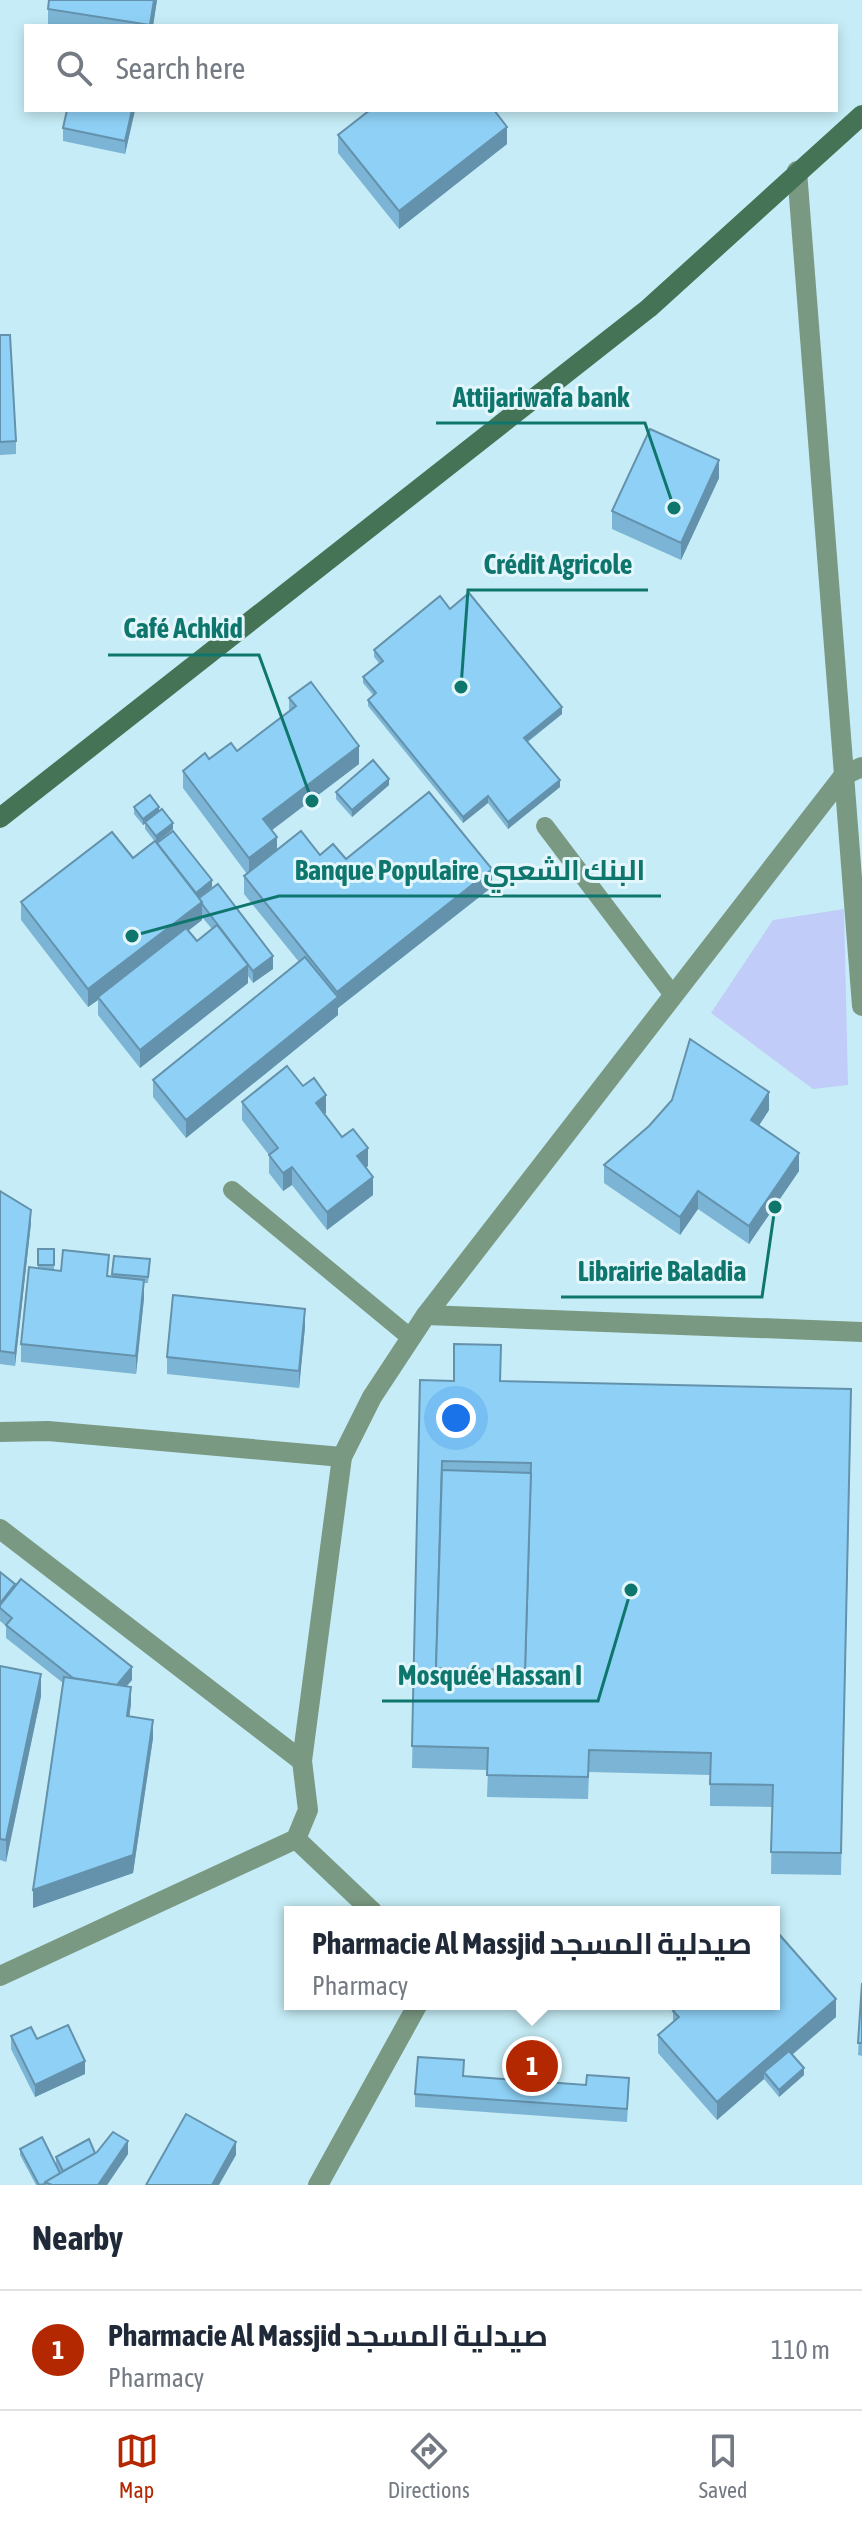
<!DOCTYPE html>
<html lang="en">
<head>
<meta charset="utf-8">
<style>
	:root { --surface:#fff; --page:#f6f6f7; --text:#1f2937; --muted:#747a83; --line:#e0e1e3; --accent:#b32800 }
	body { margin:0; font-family:"Asap Condensed",Cairo,sans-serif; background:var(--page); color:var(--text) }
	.you { position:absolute; left:456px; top:1418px; width:28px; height:28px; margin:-20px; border:6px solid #fff; border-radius:50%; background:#1a73e8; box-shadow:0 0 0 12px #1a73e833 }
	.badge { display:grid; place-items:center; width:52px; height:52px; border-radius:50%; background:var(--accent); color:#fff; font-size:26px; font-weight:700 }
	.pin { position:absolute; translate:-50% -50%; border:4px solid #fff; box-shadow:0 2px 8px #0006 }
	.popup { position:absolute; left:284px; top:1906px; width:496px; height:104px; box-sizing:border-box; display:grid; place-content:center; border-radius:0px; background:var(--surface); filter:drop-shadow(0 2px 6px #0005); font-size:26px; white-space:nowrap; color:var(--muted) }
	.popup b { font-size:30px; color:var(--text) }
	.popup::after { content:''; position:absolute; left:50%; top:100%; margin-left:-16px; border:16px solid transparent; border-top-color:var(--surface) }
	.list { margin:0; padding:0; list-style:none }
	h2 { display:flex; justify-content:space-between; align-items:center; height:104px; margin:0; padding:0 32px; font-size:34px }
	h2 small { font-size:26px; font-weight:400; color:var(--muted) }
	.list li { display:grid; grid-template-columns:52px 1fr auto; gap:24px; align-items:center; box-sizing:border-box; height:120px; padding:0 32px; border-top:2px solid var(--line) }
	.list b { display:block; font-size:30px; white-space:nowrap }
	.list p { margin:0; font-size:26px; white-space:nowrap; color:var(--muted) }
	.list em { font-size:26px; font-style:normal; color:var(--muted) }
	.icon { flex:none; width:44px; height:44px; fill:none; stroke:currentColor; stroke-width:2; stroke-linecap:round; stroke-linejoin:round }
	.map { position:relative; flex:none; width:862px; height:2185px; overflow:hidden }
	.search { position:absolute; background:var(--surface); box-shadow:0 4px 12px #0003; left:24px; right:24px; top:24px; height:88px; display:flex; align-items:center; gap:20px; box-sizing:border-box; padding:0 28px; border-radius:0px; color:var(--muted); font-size:30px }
	.sheet { height:224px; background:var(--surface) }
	nav { display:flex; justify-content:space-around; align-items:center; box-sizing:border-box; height:112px; border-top:2px solid var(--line); background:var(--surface); font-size:22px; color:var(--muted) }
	nav a { display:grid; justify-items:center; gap:4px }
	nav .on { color:var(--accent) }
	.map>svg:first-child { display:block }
</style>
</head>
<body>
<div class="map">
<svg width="862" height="2185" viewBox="0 0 862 2185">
	<rect width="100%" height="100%" fill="#c6edf7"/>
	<polygon fill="#c1ccf8" points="844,909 848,1085 813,1089 711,1013 773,920"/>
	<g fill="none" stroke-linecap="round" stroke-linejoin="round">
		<g stroke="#7a9983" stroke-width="18">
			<polyline points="545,826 673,995"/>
			<polyline points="232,1190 411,1338"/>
		</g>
		<g stroke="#7a9983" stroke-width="20">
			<polyline points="797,171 862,1006"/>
			<polyline points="426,1315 862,1332"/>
			<polyline points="0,1432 48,1431 342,1457"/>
			<polyline points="0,1529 302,1761"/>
			<polyline points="373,1912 296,1839 308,1810 302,1761 342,1457 372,1397 426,1315 844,775 862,767"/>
			<polyline points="0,1976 296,1839"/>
			<polyline points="318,2185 418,2004"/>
		</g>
		<polyline stroke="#447455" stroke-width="20" points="0,818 649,308 862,115"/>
	</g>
	<g fill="#7bb4d4" fill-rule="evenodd">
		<polygon points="157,0 153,26 48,26 48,9"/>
		<polygon points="135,110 125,154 63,141 63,128"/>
		<polygon points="338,135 507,144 399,229 338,153"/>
		<polygon points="0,335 16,441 16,454 0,455"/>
		<polygon points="719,478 681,560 612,529 612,511"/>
		<polygon points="450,609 562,714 528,742 560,787 508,829 488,803 463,823 368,706 368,700 373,695 363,683 363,677 379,663 374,657 374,650"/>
		<polygon points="289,698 359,764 271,830 277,851 320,855 492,887 338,1008 338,1015 186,1138 153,1097 153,1080 299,962 244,894 244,876 247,874 183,788 183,771 209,759 237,751 289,711"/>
		<polygon points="389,785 352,817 336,799 336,792"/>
		<polygon points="134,807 159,812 173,829 156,843 145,829 145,824 143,825 134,814"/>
		<path d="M 133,858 L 212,887 L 199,898 L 273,969 L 253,983 L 248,976 L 248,983 L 140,1068 L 98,1015 L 98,1000 L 88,1007 L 21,920 L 21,902 ZM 202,917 L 212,929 L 197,941 L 188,931 L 202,920 Z"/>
		<polygon points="303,1086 326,1113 324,1114 342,1137 368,1166 365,1167 373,1195 327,1230 292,1185 283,1191 269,1173 269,1155 242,1120 242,1102"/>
		<polygon points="769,1110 759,1125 799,1171 749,1244 698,1209 680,1235 604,1183 604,1165"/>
		<polygon points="0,1191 31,1223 15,1366 0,1364"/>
		<polygon points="38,1249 54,1249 54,1270 112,1276 114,1256 150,1266 148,1283 144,1283 144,1298 136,1374 21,1362 21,1344 38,1268"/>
		<polygon points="305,1327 299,1388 167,1374 167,1357"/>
		<polygon points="420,1380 501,1381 851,1411 841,1875 771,1874 772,1807 710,1806 710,1775 589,1772 588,1799 487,1797 488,1770 412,1768"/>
		<polygon points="0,1572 15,1586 132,1680 126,1686 131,1704 129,1717 153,1738 133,1873 33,1908 63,1683 6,1638 6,1626 0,1621"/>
		<polygon points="0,1666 41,1696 6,1862 0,1860"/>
		<polygon points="862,1983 862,2056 858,2055"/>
		<polygon points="673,2011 836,2017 792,2055 804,2075 779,2097 764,2079 717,2120 658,2053 658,2035 673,2022"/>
		<polygon points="11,2036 37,2039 85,2074 35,2097 11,2049"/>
		<polygon points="464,2076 629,2090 627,2122 415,2107 415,2094"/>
		<polygon points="20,2149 56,2164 56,2157 95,2153 128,2154 107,2185 36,2185 20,2155"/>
	</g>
	<g fill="#6492ac">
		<polygon points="154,0 157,0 153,26 150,26"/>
		<polygon points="132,110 135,110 125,154 125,141"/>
		<polygon points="507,127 507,144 399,229 399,211"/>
		<polygon points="719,460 719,478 681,560 681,543"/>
		<polygon points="562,707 562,714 524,744 524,738"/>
		<polygon points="359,746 359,764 263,837 263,819"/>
		<polygon points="389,779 389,785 352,817 352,810"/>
		<polygon points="560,780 560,787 508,829 508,822"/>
		<polygon points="488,796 488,803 463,823 463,817"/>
		<polygon points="159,807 159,813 143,825 143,819"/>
		<polygon points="173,823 173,829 156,843 156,836"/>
		<polygon points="277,837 277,855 249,876 249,858"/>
		<polygon points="492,869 492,887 338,1008 338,1015 186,1138 186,1120 337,999 337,992"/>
		<polygon points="212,880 212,887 193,902 193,895"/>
		<polygon points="202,902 202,920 99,999 98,997 98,1000 88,1007 88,989"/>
		<polygon points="273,956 273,969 253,983 253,971"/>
		<polygon points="248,965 248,983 140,1068 140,1050"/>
		<polygon points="769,1092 769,1110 751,1138 751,1120"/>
		<polygon points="326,1095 326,1113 316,1121 316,1103"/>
		<polygon points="368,1148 368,1166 357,1174 357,1156"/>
		<polygon points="799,1153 799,1171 749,1244 749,1226"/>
		<polygon points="292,1167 292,1185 283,1191 283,1173"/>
		<polygon points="373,1177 373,1195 327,1230 327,1212"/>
		<polygon points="698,1191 698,1209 680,1235 680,1217"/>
		<polygon points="31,1210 31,1223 15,1366 15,1353"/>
		<polygon points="144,1280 144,1298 136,1374 136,1356"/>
		<polygon points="305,1309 305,1327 299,1388 299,1371"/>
		<polygon points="132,1667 132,1680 114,1701 114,1688"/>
		<polygon points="41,1674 41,1696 6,1862 6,1840"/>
		<polygon points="131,1687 131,1704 127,1734 127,1716"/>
		<polygon points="153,1720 153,1738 133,1873 33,1908 33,1890"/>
		<polygon points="836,1999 836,2017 767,2076 764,2072 764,2079 717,2120 717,2102"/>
		<polygon points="85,2061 85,2074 35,2097 35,2085"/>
		<polygon points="804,2068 804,2075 779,2097 779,2090"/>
		<polygon points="128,2141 128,2154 107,2185 98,2185"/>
		<polygon points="236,2142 236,2155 219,2185 212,2185"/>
	</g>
	<g fill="#8fd1f6" stroke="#6492ac" stroke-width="2" fill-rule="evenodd">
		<polygon points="49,0 154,0 150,25 48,9"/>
		<polygon points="67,110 132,110 125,141 63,128"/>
		<polygon points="370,110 494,110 507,127 399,211 338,135"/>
		<polygon points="0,335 10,335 16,441 0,442"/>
		<polygon points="650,429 719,460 681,543 612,511"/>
		<polygon points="469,593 562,707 524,738 560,780 508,822 488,796 463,817 368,700 376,693 363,677 383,661 374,650 440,596 450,609"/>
		<polygon points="311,682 359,746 263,819 277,837 249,858 183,771 205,753 209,759 231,743 237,751 296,706 289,698"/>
		<polygon points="373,760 389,779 352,810 336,792"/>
		<polygon points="429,792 492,869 337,992 244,876 301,831 320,855 333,844 346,859"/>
		<polygon points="150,795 159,807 143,819 134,807"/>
		<polygon points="162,809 173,823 156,836 145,822"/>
		<polygon points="173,831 212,880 196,893 157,843"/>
		<polygon points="112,832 133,858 155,841 202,902 88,989 21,902"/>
		<polygon points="218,884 273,956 253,971 202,904 202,902 199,898"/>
		<polygon points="217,925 248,965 140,1050 98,997 186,928 197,941"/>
		<polygon points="305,957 338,997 186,1120 153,1080"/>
		<polygon points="690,1039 769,1092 751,1120 799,1153 749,1226 698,1191 680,1217 604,1165 649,1126 672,1100"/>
		<polygon points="287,1066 303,1086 314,1078 326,1095 316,1103 342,1137 353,1129 368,1148 357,1156 373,1177 327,1212 292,1167 283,1173 269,1155 278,1148 242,1102"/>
		<polygon points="0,1191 31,1210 15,1353 0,1351"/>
		<rect x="38" y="1249" width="16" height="16"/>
		<polygon points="63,1250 109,1255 107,1276 144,1280 136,1356 21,1344 29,1267 61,1271"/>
		<polygon points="114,1256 150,1259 148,1277 112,1274"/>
		<polygon points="173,1295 305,1309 299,1371 167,1357"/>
		<path d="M 454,1344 L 501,1345 L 500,1381 L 851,1389 L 841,1853 L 771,1852 L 773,1785 L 710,1784 L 711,1753 L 589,1750 L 588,1777 L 487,1775 L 488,1748 L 412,1746 L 420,1380 L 454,1381 ZM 442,1461 L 531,1463 L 525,1670 L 436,1668 Z"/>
		<polygon points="442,1470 531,1473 525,1670 436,1668"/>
		<polygon points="0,1572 15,1584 1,1602 0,1601"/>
		<polygon points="21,1579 132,1667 117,1685 73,1678 6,1625 12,1618 0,1608 0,1605"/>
		<polygon points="0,1666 41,1674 6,1840 0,1839"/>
		<polygon points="64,1677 131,1687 127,1716 153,1720 133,1855 33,1890"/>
		<polygon points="778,1933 836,1999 717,2102 658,2035 679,2017 673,2011 682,2004 774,2004 774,1936"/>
		<polygon points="862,1983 862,2043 858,2043"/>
		<polygon points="68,2025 85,2061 35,2085 11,2036 31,2027 37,2039"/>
		<polygon points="789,2051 804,2068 779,2090 764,2072"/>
		<polygon points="418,2057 464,2060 463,2076 586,2085 587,2075 629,2078 627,2109 415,2094"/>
		<polygon points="186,2114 236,2142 212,2185 146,2185"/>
		<polygon points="113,2132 128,2141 98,2185 52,2185 45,2182 97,2152"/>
		<polygon points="42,2137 60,2173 45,2182 45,2184 39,2185 20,2149"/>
		<polygon points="89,2139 95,2153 63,2171 56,2157"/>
	</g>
	<path fill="none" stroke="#0f766e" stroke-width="3" d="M674 508L645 423H436M461 687L468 590H648M312 801L259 655H108M132 936L279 896H661M775 1207L762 1297H561M631 1590L598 1701H382"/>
	<g fill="#0f766e" stroke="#e3f6fb" stroke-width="3">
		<circle cx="674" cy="508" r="8"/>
		<circle cx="461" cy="687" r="8"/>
		<circle cx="312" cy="801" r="8"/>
		<circle cx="132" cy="936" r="8"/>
		<circle cx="775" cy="1207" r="8"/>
		<circle cx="631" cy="1590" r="8"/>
	</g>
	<g font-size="28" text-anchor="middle" font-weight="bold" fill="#0f766e" stroke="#e3f6fb" stroke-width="6" stroke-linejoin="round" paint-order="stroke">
		<text x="541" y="407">Attijariwafa bank</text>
		<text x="558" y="574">Crédit Agricole</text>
		<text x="183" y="638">Café Achkid</text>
		<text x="470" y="880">Banque Populaire البنك الشعبي</text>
		<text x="662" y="1281">Librairie Baladia</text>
		<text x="490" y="1685">Mosquée Hassan I</text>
	</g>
</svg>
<div class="you"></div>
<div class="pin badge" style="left:532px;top:2066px">1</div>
<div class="popup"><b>Pharmacie Al Massjid صيدلية المسجد</b>Pharmacy</div>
<div class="search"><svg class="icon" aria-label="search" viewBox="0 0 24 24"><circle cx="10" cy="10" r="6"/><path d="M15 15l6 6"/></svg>Search here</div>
</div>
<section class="sheet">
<h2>Nearby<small></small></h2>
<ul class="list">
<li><span class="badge">1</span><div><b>Pharmacie Al Massjid صيدلية المسجد</b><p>Pharmacy</p></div><em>110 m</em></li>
</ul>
</section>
<nav>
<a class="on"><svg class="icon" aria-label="map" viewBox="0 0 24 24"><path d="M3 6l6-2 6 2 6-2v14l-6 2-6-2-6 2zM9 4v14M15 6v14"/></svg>Map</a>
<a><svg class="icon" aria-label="directions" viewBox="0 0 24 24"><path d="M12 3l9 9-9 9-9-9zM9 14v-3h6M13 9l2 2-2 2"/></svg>Directions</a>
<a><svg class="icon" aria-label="saved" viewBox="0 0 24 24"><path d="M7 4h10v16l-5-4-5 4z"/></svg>Saved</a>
</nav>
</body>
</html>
